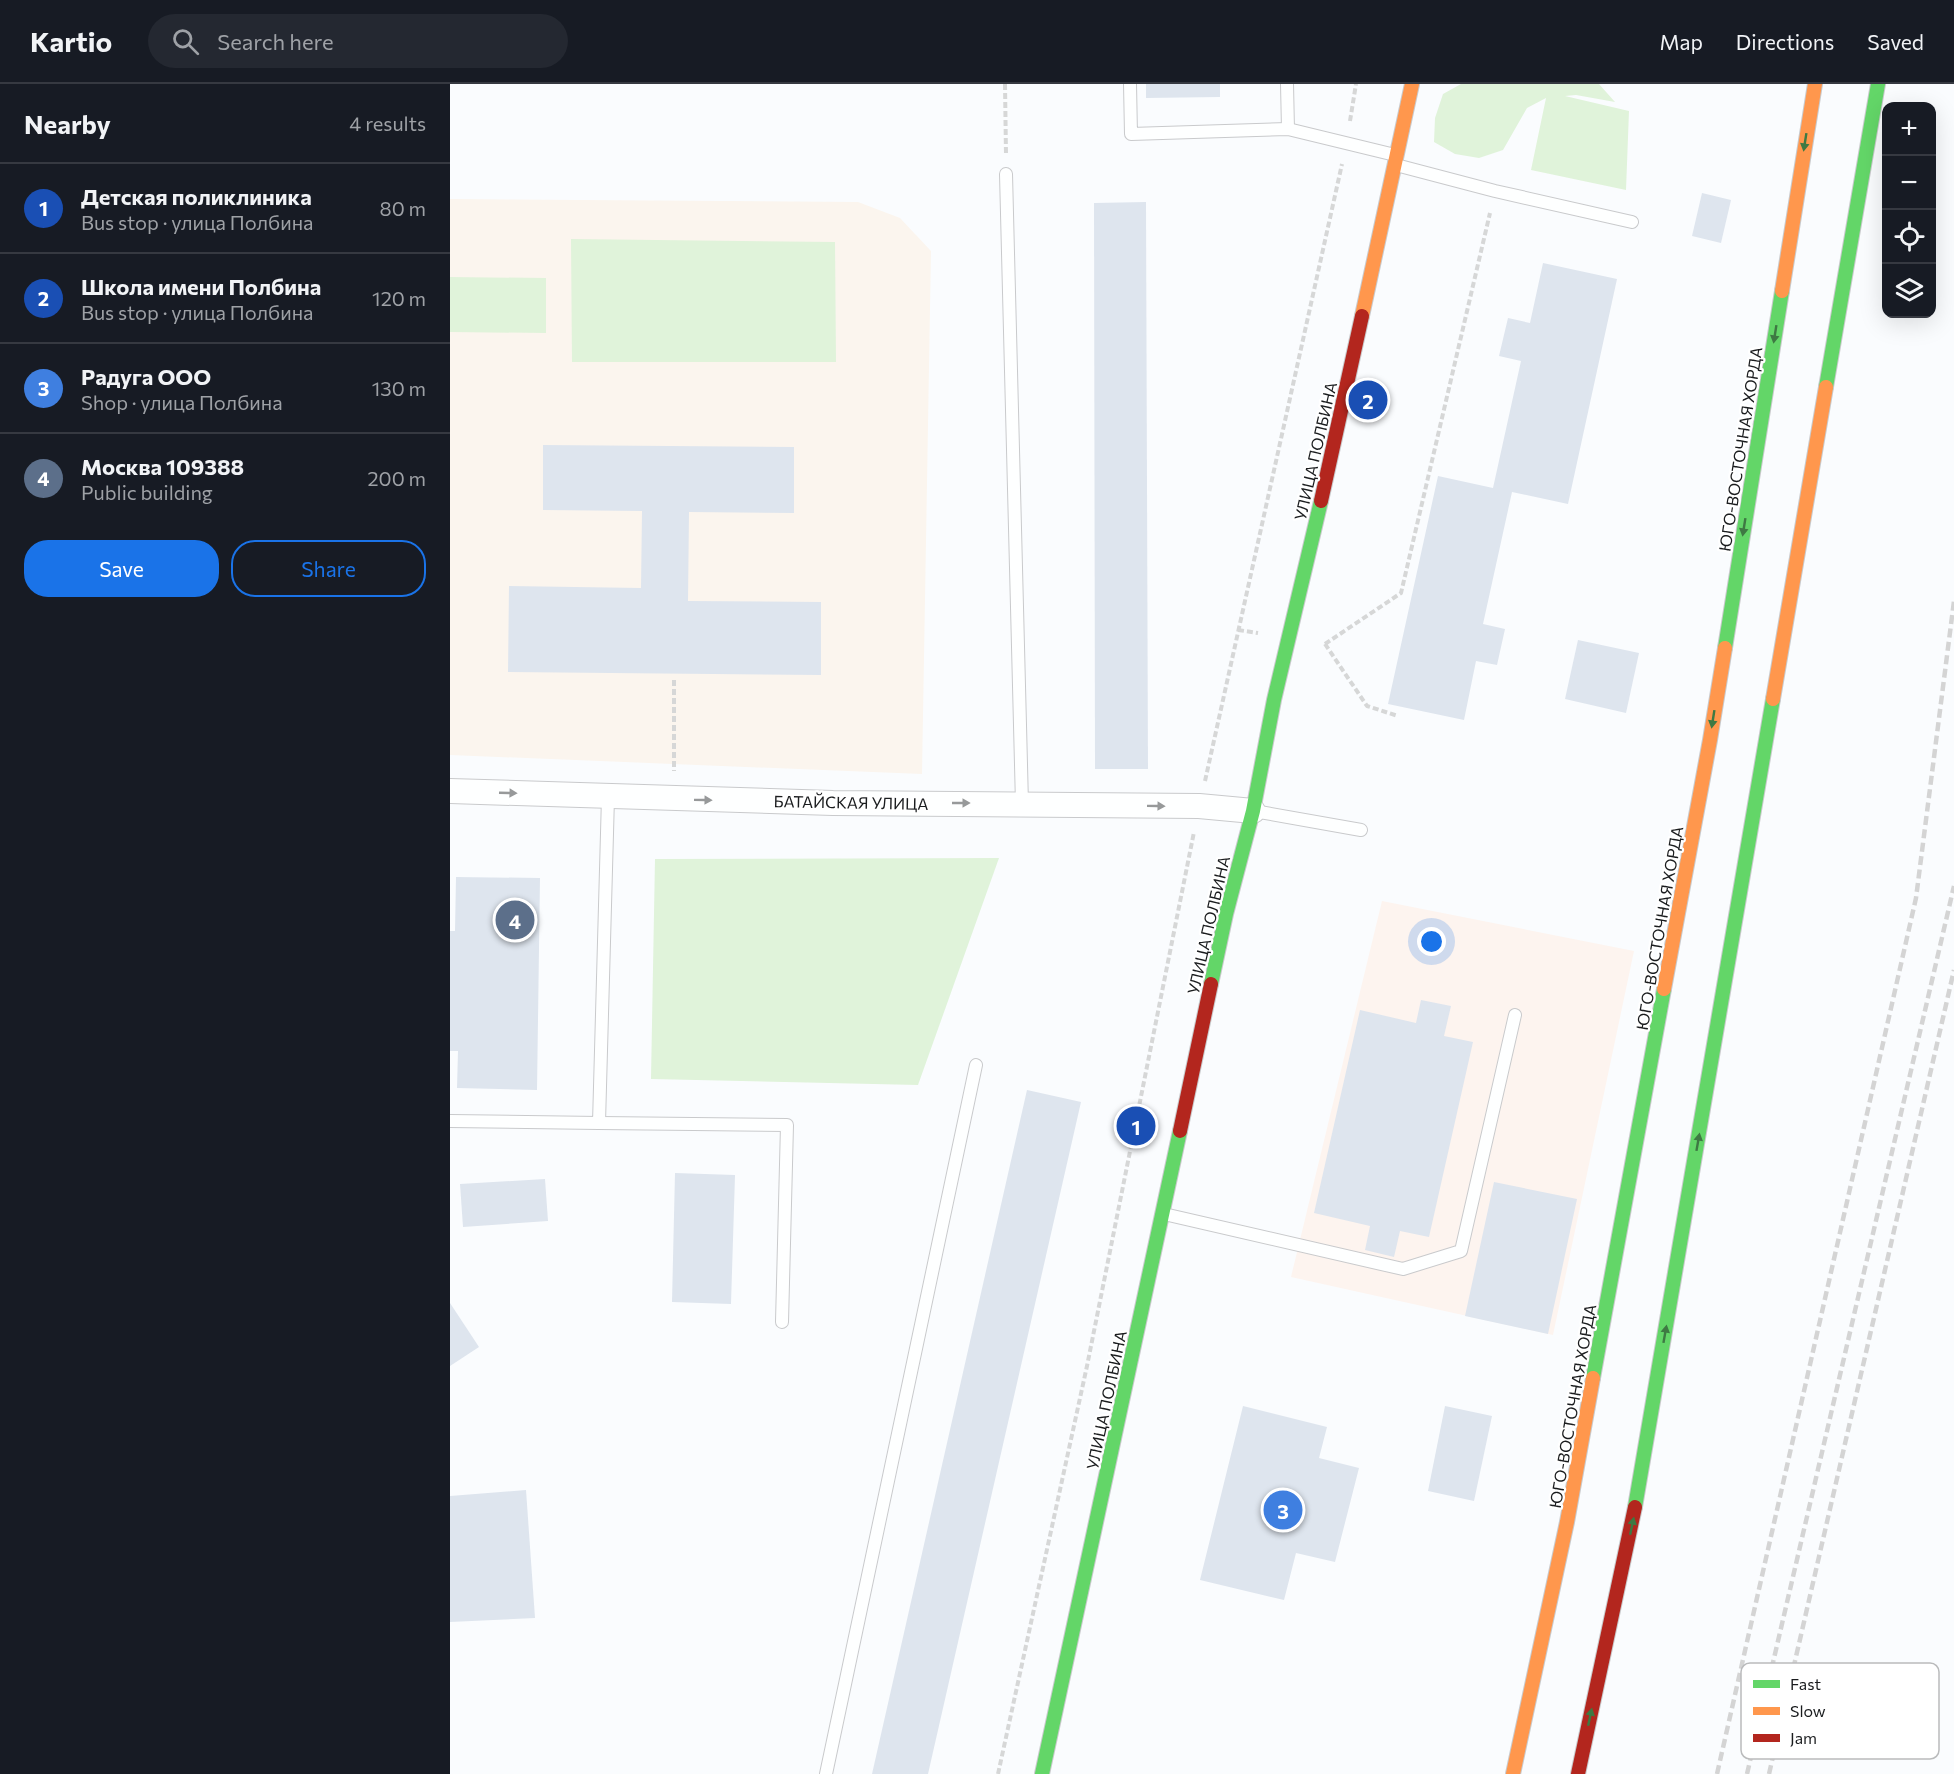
<!DOCTYPE html>
<html lang="en">
<head>
<meta charset="utf-8">
<style>
	:root { --surface:#171b24; --page:#242831; --text:#f1f3f6; --muted:#9ea1a6; --line:#363941; --accent:#1a73e8 }
	body { margin:0; font-family:Commissioner,sans-serif; background:var(--page); color:var(--text) }
	.controls { position:absolute; right:18px; top:18px; display:grid; overflow:hidden; border-radius:12px; box-shadow:0 6px 24px #0002 }
	.controls button { width:54px; height:54px; display:grid; place-items:center; padding:0; border:0; border-bottom:2px solid var(--line); background:var(--surface); color:var(--text); font:30px sans-serif }
	.you { position:absolute; left:982px; top:858px; width:21px; height:21px; margin:-15px; border:4px solid #fff; border-radius:50%; background:#1a73e8; box-shadow:0 0 0 9px #1a73e833 }
	.badge { display:grid; place-items:center; width:39px; height:39px; border-radius:50%; background:var(--accent); color:#fff; font-size:20px; font-weight:700 }
	.pin { position:absolute; translate:-50% -50%; border:3px solid #fff; box-shadow:0 2px 6px #0006 }
	.list { margin:0; padding:0; list-style:none }
	h2 { display:flex; justify-content:space-between; align-items:center; height:78px; margin:0; padding:0 24px; font-size:26px }
	h2 small { font-size:20px; font-weight:400; color:var(--muted) }
	.list li { display:grid; grid-template-columns:39px 1fr auto; gap:18px; align-items:center; box-sizing:border-box; height:90px; padding:0 24px; border-top:2px solid var(--line) }
	.list b { display:block; font-size:22px; white-space:nowrap }
	.list p { margin:0; font-size:20px; white-space:nowrap; color:var(--muted) }
	.list em { font-size:20px; font-style:normal; color:var(--muted) }
	.actions { display:flex; gap:12px; padding:18px 24px }
	.actions a { flex:1; padding:14px 0; border:2px solid var(--accent); border-radius:24px; text-align:center; font-size:21px; color:var(--accent) }
	.actions .main { background:var(--accent); color:#fff }
	.icon { flex:none; width:33px; height:33px; fill:none; stroke:currentColor; stroke-width:2; stroke-linecap:round; stroke-linejoin:round }
	.map { position:relative; flex:none; width:1504px; height:1690px; overflow:hidden }
	header { display:flex; align-items:center; gap:36px; box-sizing:border-box; height:84px; padding:0 30px; background:var(--surface); border-bottom:2px solid var(--line) }
	header strong { font-size:28px }
	nav { display:flex; gap:33px; margin-inline-start:auto; font-size:21px }
	.search { width:420px; height:54px; background:var(--page); display:flex; align-items:center; gap:15px; box-sizing:border-box; padding:0 21px; border-radius:33px; color:var(--muted); font-size:22px }
	main { display:flex }
	aside { flex:1; background:var(--surface) }
	.map>svg:first-child { display:block }
</style>
</head>
<body>
<header>
<strong>Kartio</strong>
<div class="search"><svg class="icon" aria-label="search" viewBox="0 0 24 24"><circle cx="10" cy="10" r="6"/><path d="M15 15l6 6"/></svg>Search here</div>
<nav><a>Map</a><a>Directions</a><a>Saved</a></nav>
</header>
<main>
<aside>
<h2>Nearby<small>4 results</small></h2>
<ul class="list">
<li><span class="badge" style="background:#1a4fb4">1</span><div><b>Детская поликлиника</b><p>Bus stop · улица Полбина</p></div><em>80 m</em></li>
<li><span class="badge" style="background:#1a4fb4">2</span><div><b>Школа имени Полбина</b><p>Bus stop · улица Полбина</p></div><em>120 m</em></li>
<li><span class="badge" style="background:#3f7fe0">3</span><div><b>Радуга ООО</b><p>Shop · улица Полбина</p></div><em>130 m</em></li>
<li><span class="badge" style="background:#5c6f8a">4</span><div><b>Москва 109388</b><p>Public building</p></div><em>200 m</em></li>
</ul>
<div class="actions"><a class="main">Save</a><a>Share</a></div>
</aside>
<div class="map">
<svg width="1504" height="1690" viewBox="0 0 1504 1690">
	<rect width="100%" height="100%" fill="#fafcfe"/>
	<polygon fill="#fdf4ef" points="932,817 1184,867 1103,1251 841,1193"/>
	<polygon fill="#fbf5ee" points="0,115 408,118 450,134 481,167 472,690 0,671"/>
	<g fill="#e0f3da">
		<polygon points="1011,0 1149,0 1165,18 1126,11 1115,12 1179,27 1176,106 1081,86 1096,14 1077,24 1053,66 1029,74 1005,70 984,58 985,34 993,10"/>
		<polygon points="121,155 385,158 386,278 122,278"/>
		<polygon points="0,193 96,194 96,249 0,248"/>
		<polygon points="549,774 468,1001 201,995 205,775"/>
	</g>
	<g fill="#dee5ee">
		<polygon points="696,0 770,0 770,13 696,14"/>
		<polygon points="1252,109 1281,116 1271,159 1242,152"/>
		<polygon points="696,118 698,685 645,685 644,119"/>
		<polygon points="1093,179 1167,195 1118,420 1062,408 1033,540 1055,545 1047,581 1026,577 1014,636 938,620 988,392 1043,404 1071,277 1049,272 1058,234 1080,239"/>
		<polygon points="93,361 344,363 344,429 239,428 238,517 371,518 371,591 58,588 59,502 191,504 192,427 93,426"/>
		<polygon points="1128,556 1189,569 1176,629 1115,615"/>
		<polygon points="6,793 90,794 87,1006 7,1004 8,967 0,967 0,847 5,847"/>
		<polygon points="971,916 1001,922 994,952 1023,958 979,1153 950,1147 944,1173 915,1166 920,1142 864,1129 910,926 966,939"/>
		<polygon points="577,1006 631,1018 478,1690 422,1690"/>
		<polygon points="225,1089 285,1091 281,1220 222,1218"/>
		<polygon points="95,1095 98,1137 13,1143 10,1100"/>
		<polygon points="1044,1098 1127,1115 1098,1250 1015,1232"/>
		<polygon points="0,1219 29,1263 0,1282"/>
		<polygon points="793,1322 877,1343 869,1374 909,1384 885,1478 846,1469 834,1516 750,1496"/>
		<polygon points="995,1322 1042,1332 1024,1417 978,1407"/>
		<polygon points="76,1406 85,1534 0,1538 0,1412"/>
	</g>
	<g fill="none" stroke-linecap="round" stroke-linejoin="round">
		<g stroke="#c9cacc" stroke-width="14">
			<g id="lane">
				<polyline points="680,0 681,50 838,45 945,71"/>
				<polyline points="837,0 838,45"/>
				<polyline points="946,81 1045,107 1182,138"/>
				<polyline points="556,90 572,720"/>
				<polyline points="804,727 911,746"/>
				<polyline points="0,1037 149,1039 158,713"/>
				<polyline points="149,1039 337,1041 332,1238"/>
				<polyline points="714,1130 953,1185 1011,1167 1065,931"/>
				<polyline points="376,1690 526,981"/>
			</g>
		</g>
		<g stroke="#c9cacc" stroke-width="26">
			<polyline id="street" points="0,707 383,719 749,722 803,727"/>
		</g>
		<g stroke="#c9cacc" stroke-width="16">
			<g id="fast">
				<polyline points="1376,303 1428,0"/>
				<polyline points="1275,564 1332,207"/>
				<polyline points="761,900 776,830 803,727 824,616 871,417"/>
				<polyline points="1143,1294 1214,905"/>
				<polyline points="1185,1423 1323,615"/>
				<polyline points="592,1690 730,1047"/>
			</g>
		</g>
		<g stroke="#c9cacc" stroke-width="16">
			<g id="slow">
				<polyline points="1332,207 1365,0"/>
				<polyline points="912,232 962,0"/>
				<polyline points="1323,615 1376,303"/>
				<polyline points="1214,905 1260,656 1275,564"/>
				<polyline points="1063,1690 1117,1438 1143,1294"/>
			</g>
		</g>
		<g stroke="#c9cacc" stroke-width="16">
			<g id="jam">
				<polyline points="871,417 912,232"/>
				<polyline points="730,1047 761,900"/>
				<polyline points="1128,1690 1185,1423"/>
			</g>
		</g>
		<g stroke="#d6d7d7" stroke-width="4" stroke-dasharray="6 3" stroke-linecap="butt">
			<polyline points="555,0 556,71"/>
			<polyline points="900,37 906,0"/>
			<polyline points="788,546 808,549"/>
			<polyline points="875,560 951,509 1040,129"/>
			<polyline points="875,560 917,622 948,632"/>
			<polyline points="224,596 224,687"/>
			<polyline points="755,697 892,80"/>
			<polyline points="548,1690 637,1282 744,748"/>
		</g>
		<use href="#lane" stroke="#feffff" stroke-width="12"/>
		<use href="#street" stroke="#feffff" stroke-width="24"/>
		<use href="#fast" stroke="#63d668" stroke-width="14"/>
		<use href="#slow" stroke="#ff974d" stroke-width="14"/>
		<use href="#jam" stroke="#b3261e" stroke-width="14"/>
		<g stroke="#d4d4d4" stroke-width="4.5" stroke-dasharray="9 4.5" stroke-linecap="butt">
			<polyline points="1267,1690 1466,814 1504,517"/>
			<polyline points="1297,1690 1504,802"/>
			<polyline points="1319,1690 1504,886"/>
		</g>
	</g>
	<defs><path id="oneway-solid" d="M-6-.8H1V-3.2L6.5 0L1 3.2V.8H-6Z" transform="scale(1.5)"/></defs>
	<g fill="#3e7943">
		<use href="#oneway-solid" transform="translate(1355 58) rotate(99)"/>
		<use href="#oneway-solid" transform="translate(1325 250) rotate(99)"/>
		<use href="#oneway-solid" transform="translate(1294 443) rotate(99)"/>
		<use href="#oneway-solid" transform="translate(1263 635) rotate(99)"/>
		<use href="#oneway-solid" transform="translate(1248 1058) rotate(-80)"/>
		<use href="#oneway-solid" transform="translate(1215 1250) rotate(-80)"/>
		<use href="#oneway-solid" transform="translate(1182 1442) rotate(-78)"/>
		<use href="#oneway-solid" transform="translate(1140 1633) rotate(-78)"/>
	</g>
	<g fill="#97999a">
		<use href="#oneway-solid" transform="translate(58 709) rotate(2)"/>
		<use href="#oneway-solid" transform="translate(253 716) rotate(1)"/>
		<use href="#oneway-solid" transform="translate(511 719)"/>
		<use href="#oneway-solid" transform="translate(706 722) rotate(1)"/>
	</g>
	<g text-anchor="middle" dominant-baseline="central" stroke-width="4.5" stroke-linejoin="round" paint-order="stroke">
		<g font-size="16" fill="#1a1c1e" stroke="#fff">
			<text transform="translate(1290 365) rotate(-81)">ЮГО-ВОСТОЧНАЯ ХОРДА</text>
			<text transform="translate(865 367) rotate(-77)">УЛИЦА ПОЛБИНА</text>
			<text transform="translate(401 718) rotate(1)">БАТАЙСКАЯ УЛИЦА</text>
			<text transform="translate(758 841) rotate(-77)">УЛИЦА ПОЛБИНА</text>
			<text transform="translate(1209 844) rotate(-80)">ЮГО-ВОСТОЧНАЯ ХОРДА</text>
			<text transform="translate(656 1316) rotate(-78)">УЛИЦА ПОЛБИНА</text>
			<text transform="translate(1122 1322) rotate(-80)">ЮГО-ВОСТОЧНАЯ ХОРДА</text>
		</g>
	</g>
	<rect x="1291" y="1579" width="198" height="96" rx="9" fill="#fff" stroke="#babbbc" stroke-width="1.5"/>
	<rect x="1303" y="1596" width="27" height="8" fill="#63d668"/>
	<rect x="1303" y="1623" width="27" height="8" fill="#ff974d"/>
	<rect x="1303" y="1650" width="27" height="8" fill="#b3261e"/>
	<g font-size="16" fill="#1a1c1e">
		<text x="1340" y="1606">Fast</text>
		<text x="1340" y="1633">Slow</text>
		<text x="1340" y="1660">Jam</text>
	</g>
</svg>
<div class="controls">
<button>+</button>
<button>−</button>
<button><svg class="icon" aria-label="locate" viewBox="0 0 24 24"><circle cx="12" cy="12" r="6"/><path d="M12 2v4M12 18v4M2 12h4M18 12h4"/></svg></button>
<button><svg class="icon" aria-label="layers" viewBox="0 0 24 24"><path d="M12 4l9 5-9 5-9-5zM3 14l9 5 9-5"/></svg></button>
</div>
<div class="you"></div>
<div class="pin badge" style="left:686px;top:1042px;background:#1a4fb4">1</div>
<div class="pin badge" style="left:918px;top:316px;background:#1a4fb4">2</div>
<div class="pin badge" style="left:833px;top:1426px;background:#3f7fe0">3</div>
<div class="pin badge" style="left:65px;top:836px;background:#5c6f8a">4</div>
</div>
</main>
</body>
</html>
